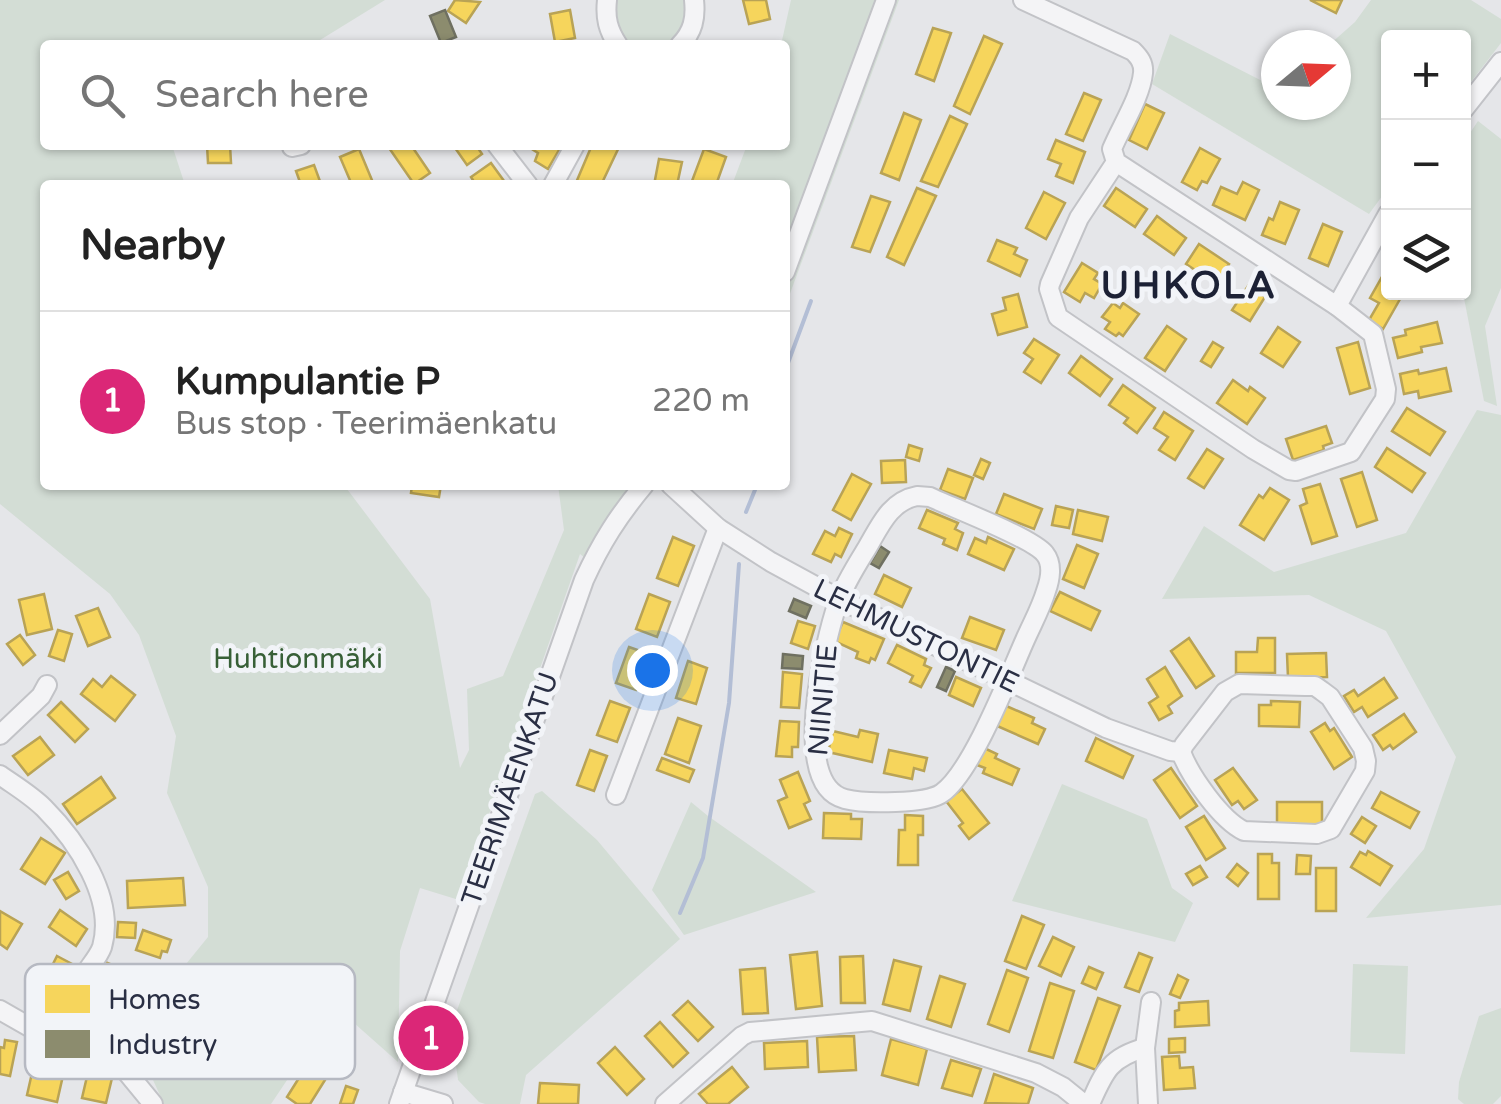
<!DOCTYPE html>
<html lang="en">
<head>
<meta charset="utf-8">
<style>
	:root { --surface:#fff; --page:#f6f6f6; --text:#222; --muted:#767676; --line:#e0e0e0; --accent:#db2777 }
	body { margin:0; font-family:"Varela Round",sans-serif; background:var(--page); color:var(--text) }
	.controls { position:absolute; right:30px; top:30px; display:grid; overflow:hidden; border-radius:10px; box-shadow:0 2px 8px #0004 }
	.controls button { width:90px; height:90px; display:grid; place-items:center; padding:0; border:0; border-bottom:2px solid var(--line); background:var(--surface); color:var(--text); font:50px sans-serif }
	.compass { position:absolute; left:1261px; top:30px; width:90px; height:90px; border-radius:50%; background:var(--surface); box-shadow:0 2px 8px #0004; rotate:71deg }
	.you { position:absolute; left:652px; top:670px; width:35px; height:35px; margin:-25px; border:8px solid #fff; border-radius:50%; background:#1a73e8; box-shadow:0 0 0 15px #1a73e833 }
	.badge { display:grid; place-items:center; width:65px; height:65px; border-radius:50%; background:var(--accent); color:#fff; font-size:32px; font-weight:700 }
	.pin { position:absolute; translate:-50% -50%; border:5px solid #fff; box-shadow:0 2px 10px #0006 }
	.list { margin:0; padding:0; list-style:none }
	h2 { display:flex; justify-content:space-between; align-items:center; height:130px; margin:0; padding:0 40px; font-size:42px }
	h2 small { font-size:32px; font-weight:400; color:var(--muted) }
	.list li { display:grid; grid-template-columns:65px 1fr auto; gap:30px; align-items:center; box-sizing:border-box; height:180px; padding:0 40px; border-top:2px solid var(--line) }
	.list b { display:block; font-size:38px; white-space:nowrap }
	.list p { margin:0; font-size:32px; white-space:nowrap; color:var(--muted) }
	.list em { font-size:32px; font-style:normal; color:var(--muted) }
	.icon { flex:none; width:55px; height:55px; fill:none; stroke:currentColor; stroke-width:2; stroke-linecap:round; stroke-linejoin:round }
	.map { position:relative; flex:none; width:1501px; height:1104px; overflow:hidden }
	.search { position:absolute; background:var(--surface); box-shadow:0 2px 8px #0004; left:40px; top:40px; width:750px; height:110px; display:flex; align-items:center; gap:25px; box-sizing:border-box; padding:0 35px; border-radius:10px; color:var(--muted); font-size:38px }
	.panel { position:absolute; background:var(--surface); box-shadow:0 2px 8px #0004; left:40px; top:180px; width:750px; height:310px; border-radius:10px }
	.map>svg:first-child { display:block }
</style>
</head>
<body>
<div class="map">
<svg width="1501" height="1104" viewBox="0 0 1501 1104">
	<rect width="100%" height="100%" fill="#e5e6e9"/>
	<g fill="#d3ddd5">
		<polygon points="0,0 385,0 312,45 45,45 45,145 172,145 185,185 45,185 45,485 344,485 430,599 460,768 469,750 467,689 503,676 564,530 558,485 634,485 585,558 580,554 459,900 420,888 400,951 398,1062 336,1007 271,1104 164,1104 148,1069 121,1044 208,937 208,887 167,793 176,736 139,635 110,594 0,504"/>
		<path d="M 612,0 L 688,0 L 688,25 L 672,45 C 622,45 625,54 611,4 Z"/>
		<polygon points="791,0 875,0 785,248 785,185 732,185 747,145 785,145 785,45 781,45"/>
		<polygon points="891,0 899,0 785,307 785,289"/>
		<polygon points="1371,0 1471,0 1501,19 1501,43 1464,91 1464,38 1388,38 1388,188 1369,214 1152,84 1170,34 1276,88 1276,105 1336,105 1336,45 1329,45 1355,22"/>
		<polygon points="1478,121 1501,139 1501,288 1485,326 1497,406 1484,401 1463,293 1464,142"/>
		<polygon points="1477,410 1501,415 1501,905 1366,918 1424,849 1456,757 1386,631 1309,595 1162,599 1204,526 1274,572 1406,533"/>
		<polygon points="1062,784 1147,819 1172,888 1193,903 1175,942 1012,901"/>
		<polygon points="542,791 597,840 680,939 526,1075 520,1104 485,1104 479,1102 458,1080 451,1027 535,794"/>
		<polygon points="691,802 708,816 816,892 684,935 652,890"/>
		<polygon points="1353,964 1408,966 1405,1054 1350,1052"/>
		<polygon points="1501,1008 1501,1096 1493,1104 1464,1104 1458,1099 1459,1082 1479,1016"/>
	</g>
	<g fill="#f6d55c" stroke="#b9a355" stroke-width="2.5">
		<polygon points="455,0 480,2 466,23 448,11"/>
		<polygon points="743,0 766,0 770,19 749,24"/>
		<polygon points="1310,0 1342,0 1336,13"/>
		<polygon points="570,10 575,38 555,42 550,14"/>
		<polygon points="933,28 951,33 934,81 916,74"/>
		<polygon points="984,36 1002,44 970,114 954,106"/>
		<polygon points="1084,93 1101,100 1083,141 1066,134"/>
		<polygon points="1145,104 1164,113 1147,149 1129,140"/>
		<polygon points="904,113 921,120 899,180 881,173"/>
		<polygon points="950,116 967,124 938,187 921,181"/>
		<polygon points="1056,140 1085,152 1073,183 1056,176 1061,164 1048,159"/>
		<polygon points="207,145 230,145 231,163 208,163"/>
		<polygon points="387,145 411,145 430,173 414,184"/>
		<polygon points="453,145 476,145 482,154 467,165"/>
		<polygon points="562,145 548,169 535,161 538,153 527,146"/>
		<polygon points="592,145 620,145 601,185 575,185"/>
		<polygon points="1200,148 1220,159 1207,183 1202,181 1197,190 1182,182"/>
		<polygon points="359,149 374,185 352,185 340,157"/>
		<polygon points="704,149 726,157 716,185 704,185 692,181"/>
		<polygon points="659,159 682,162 677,185 654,185"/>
		<polygon points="491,163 507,185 476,185 471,177"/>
		<polygon points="314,165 321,184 301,185 296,171"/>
		<polygon points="1243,182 1259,190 1245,220 1213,205 1221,187 1237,194"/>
		<polygon points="917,188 936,196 904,265 887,257"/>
		<polygon points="1116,188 1147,209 1135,227 1104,206"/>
		<polygon points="1044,192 1065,203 1046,239 1026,228"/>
		<polygon points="871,196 890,202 870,252 852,247"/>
		<polygon points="1280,202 1299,210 1285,244 1262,235 1269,218 1273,220"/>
		<polygon points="1157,216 1186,238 1174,255 1144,234"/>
		<polygon points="1323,224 1342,232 1328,266 1309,258"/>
		<polygon points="997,240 1017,248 1014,254 1027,260 1020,276 988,261"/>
		<polygon points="1199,244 1229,264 1216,284 1186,264"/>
		<polygon points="1082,263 1098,273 1094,279 1102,284 1094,298 1085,293 1080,302 1064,292"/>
		<polygon points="1387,268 1388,292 1404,292 1383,329 1369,320 1379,303 1370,298"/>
		<polygon points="1248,286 1265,297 1250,321 1232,310"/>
		<polygon points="1018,294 1027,327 998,335 992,314 1006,310 1003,298"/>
		<polygon points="1113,303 1120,308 1123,303 1139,314 1123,336 1119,333 1116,336 1105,329 1110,322 1102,317"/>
		<polygon points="1437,322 1442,343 1421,347 1422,352 1398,358 1393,338 1406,335 1405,330"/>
		<polygon points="1167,326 1186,339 1165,371 1145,358"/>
		<polygon points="1278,327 1300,342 1283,367 1261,353"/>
		<polygon points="1034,339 1059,355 1041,383 1024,372 1033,359 1024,353"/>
		<polygon points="1213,342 1223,348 1211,367 1201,361"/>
		<polygon points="1358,342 1370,388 1350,394 1337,348"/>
		<polygon points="1081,356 1112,379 1100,396 1069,373"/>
		<polygon points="1446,368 1451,391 1419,398 1418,391 1404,394 1400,374 1418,370 1419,374"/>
		<polygon points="1233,380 1248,391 1250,387 1265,398 1247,424 1217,403"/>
		<polygon points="1123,385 1155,408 1137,433 1124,423 1128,418 1109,405"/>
		<polygon points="1407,408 1445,432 1430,455 1392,431"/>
		<polygon points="1164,412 1193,431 1175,460 1159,450 1168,437 1154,428"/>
		<polygon points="1326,426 1332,443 1323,446 1324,450 1293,460 1286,439"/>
		<polygon points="909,445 922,449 919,461 906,457"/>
		<polygon points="1387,448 1425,473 1412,492 1375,467"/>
		<polygon points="1207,449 1223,459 1204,488 1188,478"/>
		<polygon points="981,459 990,463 983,479 974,475"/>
		<polygon points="905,460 906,482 882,483 881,461"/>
		<polygon points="948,469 973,478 965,499 940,490"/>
		<polygon points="1362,472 1377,520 1357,527 1341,479"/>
		<polygon points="852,474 871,484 851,520 833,510"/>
		<polygon points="1320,484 1337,536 1312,544 1300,506 1307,503 1303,489"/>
		<polygon points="412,485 441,485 439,497 411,493"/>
		<polygon points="1270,488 1289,500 1264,540 1240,525 1259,495 1263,498"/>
		<polygon points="1004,494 1042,509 1034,529 996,514"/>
		<polygon points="1056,506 1073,510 1069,528 1052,525"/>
		<polygon points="927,510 958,523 955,529 963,533 957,550 943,544 945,539 919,528"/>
		<polygon points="1078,510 1108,517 1102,541 1073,534"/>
		<polygon points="839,528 852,534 841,557 835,554 831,562 813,554 825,531 835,536"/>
		<polygon points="673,537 694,546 678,586 657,578"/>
		<polygon points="988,537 1014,549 1004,570 968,554 975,538 986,543"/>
		<polygon points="1077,545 1098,554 1084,588 1063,579"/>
		<polygon points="884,575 911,588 902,607 875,594"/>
		<polygon points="1060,592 1100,611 1091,630 1050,611"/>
		<polygon points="44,594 52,629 27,635 19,600"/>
		<polygon points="649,594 670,602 657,637 636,629"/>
		<polygon points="98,608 110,637 88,646 76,616"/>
		<polygon points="970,617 1004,630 996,650 962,638"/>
		<polygon points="798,621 815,626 808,649 791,643"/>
		<polygon points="843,622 884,639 875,660 871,658 869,663 856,658 858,652 834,641"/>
		<polygon points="58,630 72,634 64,661 49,656"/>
		<polygon points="20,635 35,655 23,665 7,644"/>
		<polygon points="1189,638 1214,676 1196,688 1171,651"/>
		<polygon points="1258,638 1275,638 1275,673 1236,673 1236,652 1257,652"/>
		<polygon points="897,645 926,659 924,665 931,668 921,687 910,682 913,676 888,663"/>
		<polygon points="629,647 649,654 636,690 616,683"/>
		<polygon points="1326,653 1327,677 1288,678 1287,654"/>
		<polygon points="688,661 707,668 696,704 676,698"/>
		<polygon points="1165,667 1182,696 1168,706 1172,713 1159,720 1149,703 1158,697 1147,679"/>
		<polygon points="783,672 802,674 799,708 781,707"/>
		<polygon points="111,676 135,695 115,721 81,694 93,679 102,687"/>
		<polygon points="956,677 981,688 973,706 949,695"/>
		<polygon points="1384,678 1397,698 1368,717 1362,707 1354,712 1344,696 1354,690 1358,696"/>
		<polygon points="610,701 630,708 617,742 597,735"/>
		<polygon points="1271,701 1300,702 1299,727 1259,726 1259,705 1271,705"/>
		<polygon points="61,702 88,729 75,742 48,715"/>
		<polygon points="1004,705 1034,718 1032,723 1045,729 1038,744 995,725"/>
		<polygon points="1404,714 1416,732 1393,749 1390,745 1383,750 1373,735"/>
		<polygon points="678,718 701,726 689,763 665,754"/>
		<polygon points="780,721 799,722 798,747 792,747 792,757 776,756"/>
		<polygon points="1325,723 1330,731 1334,728 1352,757 1334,769 1311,732"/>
		<polygon points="860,730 878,734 872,762 828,752 833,731 858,737"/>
		<polygon points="40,737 54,755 28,775 13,756"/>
		<polygon points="1096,738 1133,756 1123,778 1086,761"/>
		<polygon points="984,748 997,754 995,758 1019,769 1012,785 983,773 985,768 977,765"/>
		<polygon points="590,750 607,756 594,791 577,785"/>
		<polygon points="889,750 927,758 924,771 914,768 912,779 884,773"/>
		<polygon points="662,758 694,770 689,782 657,770"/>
		<polygon points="1171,768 1197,806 1180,818 1154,780"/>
		<polygon points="1233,768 1257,800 1244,809 1238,801 1232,805 1215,780"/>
		<polygon points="798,772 810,801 804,804 811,819 789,828 778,801 787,797 780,780"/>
		<polygon points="101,777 115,798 77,824 63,804"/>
		<polygon points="962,789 989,823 969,839 959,826 963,823 946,801"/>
		<polygon points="1381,792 1419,812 1410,828 1372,808"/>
		<polygon points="1277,802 1322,802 1322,825 1277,828"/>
		<polygon points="824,813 851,814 851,819 862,819 861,839 823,838"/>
		<polygon points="905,815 923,816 923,835 918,835 918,865 898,865 899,830 905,830"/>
		<polygon points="1204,816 1225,848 1206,860 1186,827"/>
		<polygon points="1362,817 1376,826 1365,843 1351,834"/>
		<polygon points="41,838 65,853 45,884 21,869"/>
		<polygon points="1368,851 1392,866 1380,885 1351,867 1360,852 1366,855"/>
		<polygon points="1258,854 1272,854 1272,863 1279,863 1279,899 1258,899"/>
		<polygon points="1297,855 1311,856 1310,874 1296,874"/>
		<polygon points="1237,864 1248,873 1238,886 1227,877"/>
		<polygon points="1200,866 1207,877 1193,885 1186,874"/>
		<rect x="1316" y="868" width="20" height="43"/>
		<polygon points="68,872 79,891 66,899 54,880"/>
		<polygon points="183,878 185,905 128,908 127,881"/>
		<polygon points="60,910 87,929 76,946 49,927"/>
		<polygon points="0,911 22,924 7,949 0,944"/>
		<polygon points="1022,916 1044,925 1026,969 1005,961"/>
		<polygon points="118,922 136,923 135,938 117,937"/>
		<polygon points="143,930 171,940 167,952 162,951 160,958 136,950"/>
		<polygon points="1053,937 1074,947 1061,976 1039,966"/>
		<polygon points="817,952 822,1006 796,1009 790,955"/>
		<polygon points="1139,953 1152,958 1139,992 1125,987"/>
		<polygon points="57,956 74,965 60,993 43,984"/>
		<polygon points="863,956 865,1003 841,1003 840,957"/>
		<polygon points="894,960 921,967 910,1011 883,1004"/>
		<polygon points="105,962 127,971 113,1003 91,993"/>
		<polygon points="1089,967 1103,973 1096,989 1082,983"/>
		<polygon points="765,968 768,1013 743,1014 740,970"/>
		<polygon points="1007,970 1028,978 1009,1032 988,1024"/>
		<polygon points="1178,975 1188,980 1180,998 1170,994"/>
		<polygon points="940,976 965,984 951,1027 927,1019"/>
		<polygon points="1050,983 1074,991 1053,1058 1029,1051"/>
		<polygon points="1098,998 1120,1006 1096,1070 1075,1062"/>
		<polygon points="688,1001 713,1027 698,1041 673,1015"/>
		<polygon points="1208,1001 1209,1025 1175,1027 1175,1011 1179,1010 1179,1003"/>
		<polygon points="660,1022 688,1053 673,1067 645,1036"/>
		<polygon points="326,1035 345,1048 310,1104 297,1104 287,1097"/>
		<polygon points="854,1036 856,1070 819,1072 817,1037"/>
		<polygon points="1185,1038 1185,1052 1169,1053 1169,1039"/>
		<polygon points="891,1039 927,1049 918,1085 882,1075"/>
		<polygon points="5,1040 17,1042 10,1076 0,1074 0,1047 4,1048"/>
		<polygon points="807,1041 808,1067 765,1069 764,1043"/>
		<polygon points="615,1047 644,1079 627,1095 598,1063"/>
		<polygon points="37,1051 67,1058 57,1102 27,1095"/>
		<polygon points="1179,1056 1180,1068 1193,1067 1195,1088 1164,1090 1162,1057"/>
		<polygon points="951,1060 981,1069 972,1096 942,1088"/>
		<polygon points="732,1067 748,1087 728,1104 708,1104 699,1094"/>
		<polygon points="89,1068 113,1074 106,1103 82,1098"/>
		<polygon points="994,1074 1033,1088 1028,1104 985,1103"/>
		<polygon points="540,1083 579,1085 578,1104 538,1104"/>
		<polygon points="346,1086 358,1090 353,1104 340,1104"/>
	</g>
	<g fill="#8c8c6e" stroke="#6f7061" stroke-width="2.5">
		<polygon points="445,10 456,37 441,43 430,16"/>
		<polygon points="880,546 889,552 879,568 870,563"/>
		<polygon points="794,599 811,606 806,618 789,611"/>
		<polygon points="783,654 803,656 802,669 782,668"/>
		<polygon points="946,667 955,671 946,691 937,687"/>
	</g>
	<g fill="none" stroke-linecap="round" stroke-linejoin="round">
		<g stroke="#b3bed5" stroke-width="4">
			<polyline points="785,371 811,301"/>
			<polyline points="746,512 757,485"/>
			<polyline points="680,913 703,858 729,703 739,564"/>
		</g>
		<g stroke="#c2c3c7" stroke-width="22">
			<g id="minor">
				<path d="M 607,0 C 605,18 608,30 618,45"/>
				<path d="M 1023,0 L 1133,51 C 1139,57 1144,63 1143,73 C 1141,96 1121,127 1112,149 L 1116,162 L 1337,306 L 1373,334 L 1386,389 L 1385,399 L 1351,452 L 1296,471 L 1289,470 L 1253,449 L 1058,317 L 1049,289 L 1050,284 L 1079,218 L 1116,162"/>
				<path d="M 680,45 C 693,32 696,18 694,0"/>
				<polyline points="1464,109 1501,62"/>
				<polyline points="497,145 528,185"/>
				<polyline points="292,147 301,145"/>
				<polyline points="553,185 575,145"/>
				<polyline points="785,272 886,0"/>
				<polyline points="1337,306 1388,214"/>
				<polyline points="671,485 718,528 771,562 839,599 1106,728 1170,751 1181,752"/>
				<path d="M 917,496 L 930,497 C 953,508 1033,538 1045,554 C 1053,564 1050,580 1046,591 C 1041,608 1032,624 1025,640 C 1009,676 972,772 942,793 C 928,804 864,804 845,799 C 789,785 825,640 838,602 C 845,583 856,566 867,548 C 880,526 890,501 917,496 Z"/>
				<path d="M 1239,684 L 1305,686 L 1315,686 L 1322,691 L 1330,697 L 1363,748 L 1366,761 L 1365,771 L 1331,829 L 1317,834 L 1244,831 C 1221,820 1190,776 1181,752 L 1184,745 L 1225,692 Z"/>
				<polyline points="0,735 41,696 47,685"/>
				<path d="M 0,775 C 14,785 31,795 44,808 C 76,840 116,898 102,947 C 97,961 82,973 79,987 C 75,1005 80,1024 73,1041"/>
				<polyline points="616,795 718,528"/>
				<polyline points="0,1010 33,1029 73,1041 125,1070 153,1104"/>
				<polyline points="403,1092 443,1104"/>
				<path d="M 399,1104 L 584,580 C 601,543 618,516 644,485"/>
				<polyline points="665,1104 742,1036 750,1032 872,1021 1036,1073 1063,1087 1084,1104"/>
				<path d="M 1090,1104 C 1104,1072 1110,1057 1145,1048"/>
				<polyline points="1148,1104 1145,1048 1151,1002"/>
			</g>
		</g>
		<use href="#minor" stroke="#f4f4f6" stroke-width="18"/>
	</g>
	<g text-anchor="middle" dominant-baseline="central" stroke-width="10" stroke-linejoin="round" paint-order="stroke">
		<g font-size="28" fill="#2a2f44" stroke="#f2f4f8">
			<text transform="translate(916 636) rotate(26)">LEHMUSTONTIE</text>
			<text transform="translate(823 700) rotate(-85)">NIINITIE</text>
			<text transform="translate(510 789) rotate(-71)">TEERIMÄENKATU</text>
		</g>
		<g font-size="28" fill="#386037" stroke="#f2f4f8">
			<text x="298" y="659">Huhtionmäki</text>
		</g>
		<g font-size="38" font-weight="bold" letter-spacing="2.5" fill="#1c2135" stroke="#f2f4f8">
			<text x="1189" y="286">UHKOLA</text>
		</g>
	</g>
	<rect x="25" y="964" width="330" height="115" rx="15" fill="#f2f4f8" stroke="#b6b9c2" stroke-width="2.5"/>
	<rect x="45" y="985" width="45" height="28" fill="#f6d55c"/>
	<rect x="45" y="1030" width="45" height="28" fill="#8c8c6e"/>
	<g font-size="28" fill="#2a2f44">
		<text x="108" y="1009">Homes</text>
		<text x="108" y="1054">Industry</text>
	</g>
</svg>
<div class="controls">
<button>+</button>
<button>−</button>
<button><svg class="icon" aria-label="layers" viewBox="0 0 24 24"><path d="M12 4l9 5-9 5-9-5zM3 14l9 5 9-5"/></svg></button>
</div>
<svg class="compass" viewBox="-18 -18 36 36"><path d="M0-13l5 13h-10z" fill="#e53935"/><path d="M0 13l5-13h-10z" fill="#767676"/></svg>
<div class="you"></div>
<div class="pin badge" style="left:431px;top:1038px">1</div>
<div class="search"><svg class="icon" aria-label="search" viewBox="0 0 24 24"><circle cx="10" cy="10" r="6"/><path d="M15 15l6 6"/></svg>Search here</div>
<section class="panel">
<h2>Nearby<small></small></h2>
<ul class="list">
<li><span class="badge">1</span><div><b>Kumpulantie P</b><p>Bus stop · Teerimäenkatu</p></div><em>220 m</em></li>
</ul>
</section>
</div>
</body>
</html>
